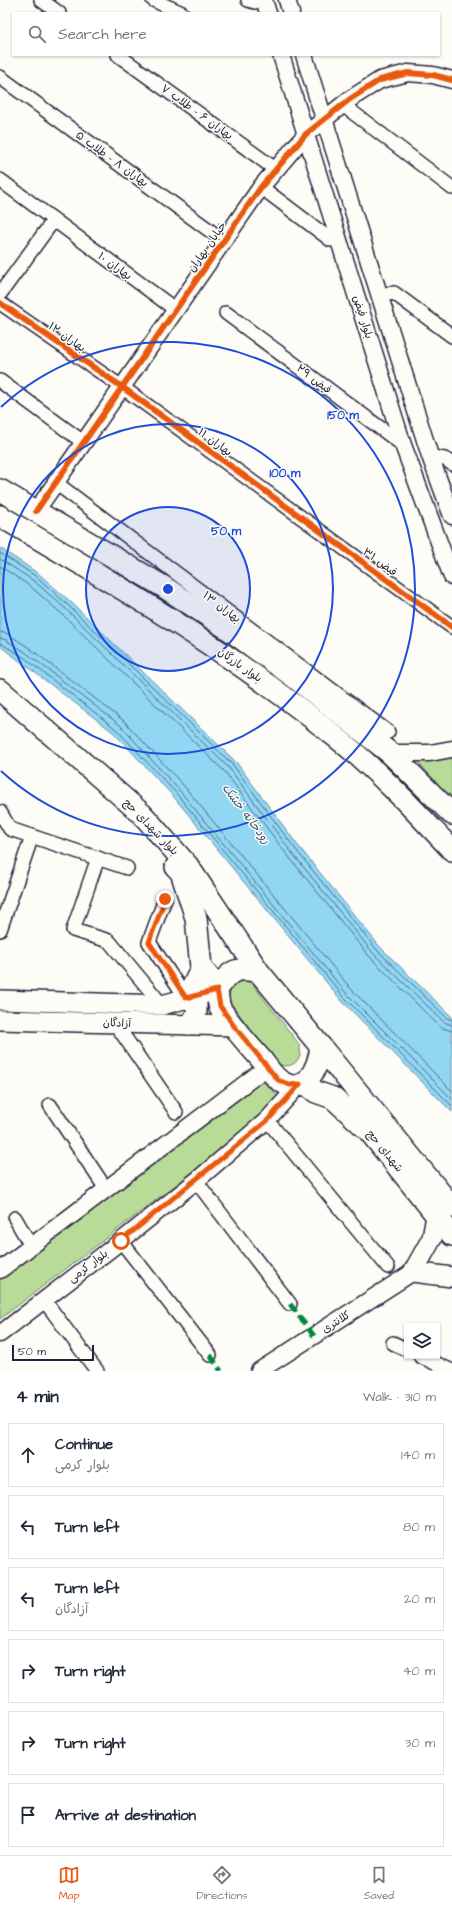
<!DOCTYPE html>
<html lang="en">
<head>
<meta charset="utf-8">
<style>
	:root { --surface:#fff; --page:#f2f2f3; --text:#1f2937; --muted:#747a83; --line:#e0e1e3; --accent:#ea580c }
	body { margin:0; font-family:"Architects Daughter","Playpen Sans Arabic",sans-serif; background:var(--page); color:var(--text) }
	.controls { position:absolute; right:12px; bottom:12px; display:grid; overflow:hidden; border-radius:0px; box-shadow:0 1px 3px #0004 }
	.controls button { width:36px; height:36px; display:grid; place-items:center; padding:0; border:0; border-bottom:1px solid var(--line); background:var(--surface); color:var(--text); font:20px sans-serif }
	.scale { position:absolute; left:12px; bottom:10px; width:82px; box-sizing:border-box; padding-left:4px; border:2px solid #22223b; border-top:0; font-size:11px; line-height:14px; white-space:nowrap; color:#22223b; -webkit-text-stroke:3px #fdfcf7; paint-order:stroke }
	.stop { position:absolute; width:12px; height:12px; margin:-9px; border:3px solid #ea580c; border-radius:50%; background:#fff }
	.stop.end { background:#ea580c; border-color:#fff; box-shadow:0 1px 4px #0008 }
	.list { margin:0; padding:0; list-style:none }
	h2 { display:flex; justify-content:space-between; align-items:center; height:52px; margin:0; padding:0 16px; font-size:17px }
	h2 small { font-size:13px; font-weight:400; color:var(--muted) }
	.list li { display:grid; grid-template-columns:26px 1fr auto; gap:12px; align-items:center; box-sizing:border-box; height:64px; margin:0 8px 8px; padding:0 8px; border:1px solid var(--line); border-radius:0px }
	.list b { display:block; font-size:15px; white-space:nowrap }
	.list p { margin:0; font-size:13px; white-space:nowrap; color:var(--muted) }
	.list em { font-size:13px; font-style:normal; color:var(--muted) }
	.icon { flex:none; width:22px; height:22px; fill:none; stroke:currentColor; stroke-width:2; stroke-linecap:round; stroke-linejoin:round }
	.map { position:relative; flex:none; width:452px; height:1371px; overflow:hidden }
	.search { position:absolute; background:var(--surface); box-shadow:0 1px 3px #0004; left:12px; right:12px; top:12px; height:44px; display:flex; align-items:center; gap:10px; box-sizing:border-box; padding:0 14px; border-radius:0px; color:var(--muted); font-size:15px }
	.sheet { height:484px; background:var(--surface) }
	nav { display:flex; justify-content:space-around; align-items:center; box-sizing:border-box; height:56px; border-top:1px solid var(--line); background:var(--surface); font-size:11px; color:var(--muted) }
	nav a { display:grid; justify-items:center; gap:2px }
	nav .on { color:var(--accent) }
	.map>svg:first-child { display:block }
</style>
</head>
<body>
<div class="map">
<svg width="452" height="1371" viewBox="0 0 452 1371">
	<rect width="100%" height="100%" fill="#fdfcf7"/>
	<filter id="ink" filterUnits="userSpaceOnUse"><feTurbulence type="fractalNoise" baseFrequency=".025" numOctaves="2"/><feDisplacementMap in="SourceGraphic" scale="8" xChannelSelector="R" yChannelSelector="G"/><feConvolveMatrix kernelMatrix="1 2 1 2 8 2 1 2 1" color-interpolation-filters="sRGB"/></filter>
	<g filter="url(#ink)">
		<g fill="#b8dc97" stroke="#6d7f69">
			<polygon points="452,754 452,800 417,761"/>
			<path d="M 240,981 L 251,982 L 299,1044 C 305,1061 288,1073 274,1061 L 230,1002 C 228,992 231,986 240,981 Z"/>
			<polygon points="259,1078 283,1100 269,1114 0,1319 0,1278"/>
		</g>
		<polygon fill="#91d7f3" stroke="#658fa9" points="0,548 39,574 73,604 236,762 296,843 380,947 452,1017 452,1112 341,1000 173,796 113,732 0,646"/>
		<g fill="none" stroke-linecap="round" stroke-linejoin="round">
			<g stroke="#4e6a85" stroke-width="1">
				<polyline points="0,553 37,577 70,607 233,765 293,846 377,950 447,1018 452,1020"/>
				<polyline points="0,559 34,581 67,610 229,768 289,849 373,953 444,1022 452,1025"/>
				<polyline points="0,566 30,586 63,615 225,772 285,852 369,956 440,1027 452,1031"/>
				<polyline points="0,632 8,634 28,647 124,721 184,786 352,990 452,1091"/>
				<polyline points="0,638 6,640 25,652 120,725 179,790 347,994 452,1099"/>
				<polyline points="0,643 22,656 116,729 176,793 344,997 452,1106"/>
			</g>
			<g stroke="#22223b" stroke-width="16">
				<g id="minor">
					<polyline points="41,0 59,13"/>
					<polyline points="153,0 182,13"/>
					<polyline points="248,0 255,2"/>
					<polyline points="118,55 275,169"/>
					<polyline points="0,77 224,241"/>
					<polyline points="343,105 452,188"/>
					<polyline points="0,180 176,310"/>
					<polyline points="261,187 331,240"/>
					<polyline points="0,294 53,221"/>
					<polyline points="379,295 394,293 452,336"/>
					<polyline points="0,303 122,387 452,627"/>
					<polyline points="226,313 403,445"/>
					<polyline points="0,381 83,442"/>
					<polyline points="430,456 445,459 452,464"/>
					<polyline points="56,483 388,732"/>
					<polyline points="0,812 10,829 127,868"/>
					<polyline points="98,858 73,930 109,941 162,1005"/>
					<polyline points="165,899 149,942 186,998"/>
					<polyline points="0,930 32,836"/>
					<polyline points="115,1023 176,1112"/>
					<polyline points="50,1105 106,1189"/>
					<polyline points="267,1120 388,1267"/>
					<polyline points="196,1181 290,1304"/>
					<polyline points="15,1218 31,1246"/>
					<polyline points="121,1241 210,1355"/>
					<polyline points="44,1300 97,1371"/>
					<polyline points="393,1343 407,1350"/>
					<polyline points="420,1356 452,1371"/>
				</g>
			</g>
			<g stroke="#22223b" stroke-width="19">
				<g id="tertiary">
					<polyline points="264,0 268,13"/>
					<polyline points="287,0 291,13"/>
					<polyline points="281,55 403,445 452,577"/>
					<polyline points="304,55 430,456 452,516"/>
					<polyline points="36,511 261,187 306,134 350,99 380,80 408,73 433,75 452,80"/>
					<polyline points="390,753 430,753 452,749"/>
					<polyline points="0,1270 267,1067"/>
					<polyline points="0,1334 121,1241 196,1181 267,1120 300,1084"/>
					<polyline points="259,1371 413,1272"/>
				</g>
			</g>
			<g stroke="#22223b" stroke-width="22">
				<g id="secondary">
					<polyline points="0,1000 162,1005 217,990"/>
					<polyline points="0,1020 234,1026"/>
					<polyline points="188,1025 197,1013 197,1005 186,998 201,967"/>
					<polyline points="436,1216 432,1238 413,1272 452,1277"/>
				</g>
			</g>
			<g stroke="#22223b" stroke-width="24">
				<g id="primary">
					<polyline points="0,490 164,587 231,631 294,677 390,753 452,814"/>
					<path d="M 0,516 C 118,585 236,655 342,742 C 382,775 417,813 452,850"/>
					<path d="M 0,690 L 142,814 L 188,866 L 259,972 L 321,1047 C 318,1068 305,1099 279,1080 C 272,1075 266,1065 261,1059 C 247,1043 231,1026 220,1008 C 218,1003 218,995 217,990 C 229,971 236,966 259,972"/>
					<polyline points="176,867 181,872 196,918 201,967 218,988"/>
					<polyline points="321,1047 452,1207"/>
					<polyline points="305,1083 316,1092 333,1098 369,1131 452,1235"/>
				</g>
			</g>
			<use href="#minor" stroke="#fdfcf7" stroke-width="13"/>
			<use href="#tertiary" stroke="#fdfcf7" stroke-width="16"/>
			<use href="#secondary" stroke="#fdfcf7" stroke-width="19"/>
			<use href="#primary" stroke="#fdfcf7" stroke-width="21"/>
			<g stroke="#00873e" stroke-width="5" stroke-dasharray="10 5" stroke-linecap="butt">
				<polyline points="290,1304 314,1336"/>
				<polyline points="210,1355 221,1371"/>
			</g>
			<g stroke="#fdfcf7" stroke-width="8">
				<g id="cycleway">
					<polyline points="0,303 122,387 452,627"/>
					<polyline points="36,511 261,187 306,134 350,99 380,80 408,73 433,75 452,80"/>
				</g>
			</g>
			<use href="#cycleway" stroke="#e8590c" stroke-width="6"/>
		</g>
	</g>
	<g fill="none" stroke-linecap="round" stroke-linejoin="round" filter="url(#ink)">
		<polyline stroke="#ea580c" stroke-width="5" points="121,1241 268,1120 300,1084 290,1085 278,1080 234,1026 220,1006 217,990 186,998 149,942 165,899"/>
	</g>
	<circle cx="168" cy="589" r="82" fill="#1d4ed8" fill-opacity=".12"/>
	<g fill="none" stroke="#1d4ed8" stroke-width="2">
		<circle cx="168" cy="589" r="82"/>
		<circle cx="168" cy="589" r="165"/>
		<path d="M1 407A247 247 0 1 1 1 771"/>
	</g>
	<g text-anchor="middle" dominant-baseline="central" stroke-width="3" stroke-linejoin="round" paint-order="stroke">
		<g font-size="11" fill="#22223b" stroke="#fdfcf7">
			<text transform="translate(197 112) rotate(36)">بهاران ۶ - طلاب ۷</text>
			<text transform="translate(112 159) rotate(36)">بهاران ۸ - طلاب ۵</text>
			<text transform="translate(207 247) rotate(-55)">خیابان بهاران</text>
			<text transform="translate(115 266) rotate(36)">بهاران ۱۰</text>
			<text transform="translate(363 317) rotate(73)">بلوار فیض</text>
			<text transform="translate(67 337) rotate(35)">بهاران ۱۲</text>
			<text transform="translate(314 379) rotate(37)">فیض ۲۹</text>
			<text transform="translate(215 442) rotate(36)">بهاران ۱۱</text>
			<text transform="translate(380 562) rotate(36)">فیض ۳۱</text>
			<text transform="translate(222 607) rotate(37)">بهاران ۱۳</text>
			<text transform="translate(240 665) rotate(35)">بلوار بازرگان</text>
			<text transform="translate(151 827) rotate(46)">بلوار شهدای حج</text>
			<text transform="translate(117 1023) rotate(2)">آزادگان</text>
			<text transform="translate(385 1151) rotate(51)">شهدای حج</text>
			<text transform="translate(88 1266) rotate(-37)">بلوار کرمی</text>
			<text transform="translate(336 1322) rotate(-32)">کلانتری</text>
		</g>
		<g font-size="12" font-style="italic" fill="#435872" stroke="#fdfcf7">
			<text transform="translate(246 814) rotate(53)">رودخانه خشک</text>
		</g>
	</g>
	<circle cx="168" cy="589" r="6" fill="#1d4ed8" stroke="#fdfcf7" stroke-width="2"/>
	<g font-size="12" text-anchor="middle" font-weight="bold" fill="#1d4ed8" stroke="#fdfcf7" stroke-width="3" stroke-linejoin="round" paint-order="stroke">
		<text x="343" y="419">150 m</text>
		<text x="285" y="477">100 m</text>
		<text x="226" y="535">50 m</text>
	</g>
</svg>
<div class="controls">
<button><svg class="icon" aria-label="layers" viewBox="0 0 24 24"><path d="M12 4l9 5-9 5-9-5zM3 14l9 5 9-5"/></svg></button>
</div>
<div class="scale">50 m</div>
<div class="stop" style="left:121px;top:1241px"></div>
<div class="stop end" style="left:165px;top:899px"></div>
<div class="search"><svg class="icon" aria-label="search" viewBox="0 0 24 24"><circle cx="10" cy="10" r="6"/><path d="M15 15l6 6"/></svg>Search here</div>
</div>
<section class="sheet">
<h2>4 min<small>Walk · 310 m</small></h2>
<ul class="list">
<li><svg class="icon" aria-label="ahead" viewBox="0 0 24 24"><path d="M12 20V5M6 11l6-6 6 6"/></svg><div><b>Continue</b><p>بلوار کرمی</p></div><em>140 m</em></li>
<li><svg class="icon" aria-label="left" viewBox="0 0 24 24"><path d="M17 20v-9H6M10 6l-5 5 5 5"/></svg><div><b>Turn left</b></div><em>80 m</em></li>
<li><svg class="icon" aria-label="left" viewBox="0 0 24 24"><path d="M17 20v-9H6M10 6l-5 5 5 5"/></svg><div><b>Turn left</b><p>آزادگان</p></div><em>20 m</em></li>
<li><svg class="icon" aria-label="right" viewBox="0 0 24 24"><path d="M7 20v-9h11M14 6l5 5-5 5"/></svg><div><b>Turn right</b></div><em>40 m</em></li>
<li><svg class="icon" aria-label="right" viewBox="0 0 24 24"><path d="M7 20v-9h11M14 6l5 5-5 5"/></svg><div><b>Turn right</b></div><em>30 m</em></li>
<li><svg class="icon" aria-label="arrive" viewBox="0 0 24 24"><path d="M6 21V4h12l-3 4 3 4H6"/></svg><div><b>Arrive at destination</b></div></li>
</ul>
</section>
<nav>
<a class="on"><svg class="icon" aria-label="map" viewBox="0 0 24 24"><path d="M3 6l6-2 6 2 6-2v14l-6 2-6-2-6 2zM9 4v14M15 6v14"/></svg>Map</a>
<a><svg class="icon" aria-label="directions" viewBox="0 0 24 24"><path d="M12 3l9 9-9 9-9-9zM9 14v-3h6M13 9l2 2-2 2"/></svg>Directions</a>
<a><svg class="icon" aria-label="saved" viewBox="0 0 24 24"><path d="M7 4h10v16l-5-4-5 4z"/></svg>Saved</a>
</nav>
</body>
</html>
